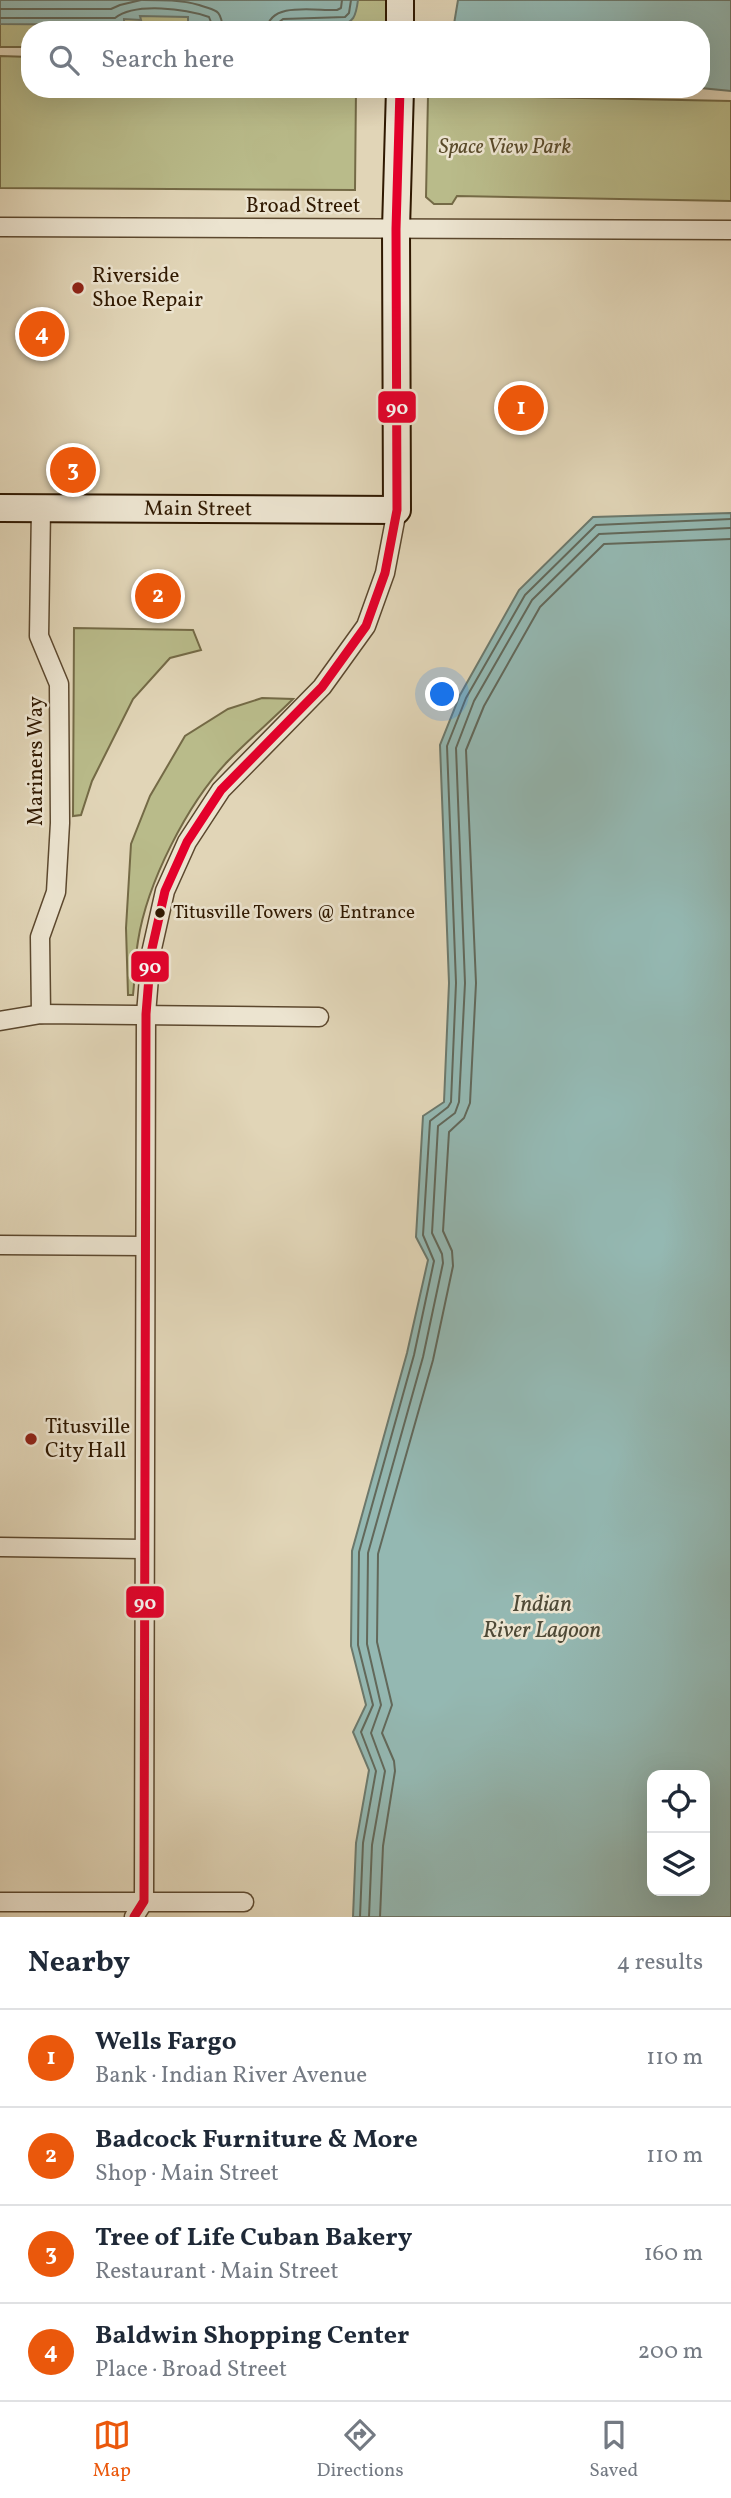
<!DOCTYPE html>
<html lang="en">
<head>
<meta charset="utf-8">
<style>
	:root { --surface:#fff; --page:#f2f2f3; --text:#1f2937; --muted:#747a83; --line:#e0e1e3; --accent:#ea580c }
	body { margin:0; font-family:Vollkorn,serif; background:var(--page); color:var(--text) }
	.controls { position:absolute; right:21px; bottom:21px; display:grid; overflow:hidden; border-radius:14px; box-shadow:0 7px 28px #0002 }
	.controls button { width:63px; height:63px; display:grid; place-items:center; padding:0; border:0; border-bottom:2px solid var(--line); background:var(--surface); color:var(--text); font:35px sans-serif }
	.you { position:absolute; left:443px; top:695px; width:24px; height:24px; margin:-18px; border:5px solid #fff; border-radius:50%; background:#1a73e8; box-shadow:0 0 0 10px #1a73e833 }
	.badge { display:grid; place-items:center; width:46px; height:46px; border-radius:50%; background:var(--accent); color:#fff; font-size:23px; font-weight:700 }
	.pin { position:absolute; translate:-50% -50%; border:4px solid #fff; box-shadow:0 2px 7px #0006 }
	.list { margin:0; padding:0; list-style:none }
	h2 { display:flex; justify-content:space-between; align-items:center; height:91px; margin:0; padding:0 28px; font-size:30px }
	h2 small { font-size:23px; font-weight:400; color:var(--muted) }
	.list li { display:grid; grid-template-columns:46px 1fr auto; gap:21px; align-items:center; box-sizing:border-box; height:98px; padding:0 28px; border-top:2px solid var(--line) }
	.list b { display:block; font-size:26px; white-space:nowrap }
	.list p { margin:0; font-size:23px; white-space:nowrap; color:var(--muted) }
	.list em { font-size:23px; font-style:normal; color:var(--muted) }
	.icon { flex:none; width:38px; height:38px; fill:none; stroke:currentColor; stroke-width:2; stroke-linecap:round; stroke-linejoin:round }
	.map { position:relative; flex:none; width:731px; height:1917px; overflow:hidden }
	.search { position:absolute; background:var(--surface); box-shadow:0 7px 28px #0002; left:21px; right:21px; top:21px; height:77px; display:flex; align-items:center; gap:18px; box-sizing:border-box; padding:0 24px; border-radius:28px; color:var(--muted); font-size:26px }
	.sheet { height:483px; background:var(--surface) }
	nav { display:flex; justify-content:space-around; align-items:center; box-sizing:border-box; height:98px; border-top:2px solid var(--line); background:var(--surface); font-size:19px; color:var(--muted) }
	nav a { display:grid; justify-items:center; gap:4px }
	nav .on { color:var(--accent) }
	.map>svg:first-child { display:block }
</style>
</head>
<body>
<div class="map">
<svg width="731" height="1917" viewBox="0 0 731 1917">
	<rect width="100%" height="100%" fill="#e1d5b7"/>
	<filter id="stains"><feTurbulence type="fractalNoise" baseFrequency=".00286" numOctaves="4"/><feColorMatrix values="0 0 0 0 .2 0 0 0 0 .09 0 0 0 0 .02 0 0 0 .5 -.17"/></filter>
	<radialGradient id="worn" r=".72"><stop offset=".6" stop-color="#630" stop-opacity="0"/><stop offset="1" stop-color="#630" stop-opacity=".3"/></radialGradient>
	<g fill="#b9bb8a" stroke="#746a46" stroke-width="2">
		<polygon points="0,0 393,0 393,30 30,30 30,47 0,47"/>
		<polygon points="0,56 30,57 30,89 356,89 355,190 0,188"/>
		<polygon points="428,95 731,101 731,201 457,196 452,204 434,204 426,197"/>
		<polygon points="74,628 193,630 201,650 170,658 133,699 92,781 81,815 73,816"/>
		<path d="M 262,698 L 293,699 C 272,720 248,740 228,761 C 187,804 147,883 138,941 C 135,959 135,977 133,995 L 128,995 L 126,928 L 131,844 L 150,796 L 185,736 L 228,709 Z"/>
	</g>
	<g fill="#94b8b2" stroke="#6c786b" stroke-width="2" fill-rule="evenodd">
		<path d="M 0,0 L 358,0 C 356,16 354,23 338,26 L 206,27 L 205,22 L 188,22 L 188,17 L 140,16 L 141,20 L 124,19 L 124,25 L 0,24 Z"/>
		<polygon points="458,0 731,0 731,91 701,88 701,30 453,30"/>
		<polygon points="529,89 671,89 653,97"/>
		<path d="M 731,513 L 731,1917 L 353,1917 L 356,1843 L 369,1770 L 353,1732 L 366,1705 L 351,1646 L 352,1551 L 407,1353 L 428,1260 L 416,1237 L 423,1116 L 444,1102 L 449,983 L 440,745 L 460,695 L 519,590 L 593,517 ZM 652,1775 L 705,1775 L 705,1891 L 652,1891 Z"/>
	</g>
	<g fill="none" stroke-linecap="round" stroke-linejoin="round">
		<g stroke="#62685a" stroke-width="2">
			<path d="M 143,0 C 163,0 181,0 199,5 C 215,11 221,7 223,30"/>
			<polyline points="0,9 111,9 120,5 141,0"/>
			<path d="M 0,18 L 115,18 C 136,2 186,9 209,17 L 214,30"/>
			<path d="M 267,30 C 269,1 316,11 337,10 L 341,8 L 342,0"/>
			<polyline points="276,30 278,23 283,19 345,17 349,13 351,0"/>
			<polyline points="360,1917 363,1843 376,1771 361,1732 373,1705 358,1645 359,1552 414,1355 434,1261 423,1235 430,1121 448,1107 451,1102 456,983 447,746 466,698 525,595 596,525 731,519"/>
			<polyline points="369,1917 372,1845 385,1771 371,1733 381,1705 367,1644 368,1553 423,1357 443,1263 442,1254 432,1233 438,1126 455,1113 459,1102 465,983 456,748 474,701 532,600 599,534 731,528"/>
			<polyline points="380,1917 383,1846 395,1771 394,1761 382,1733 392,1705 377,1642 378,1554 433,1360 453,1266 452,1251 443,1231 449,1132 464,1118 470,1103 476,983 466,750 484,706 540,607 604,544 731,539"/>
		</g>
		<g stroke="#5c482e" stroke-width="21">
			<g id="street">
				<polyline points="0,227 731,230"/>
				<polyline points="41,509 39,636 59,684 60,823 56,892 40,937 41,1014"/>
				<polyline points="0,1021 41,1014 319,1017"/>
				<polyline points="0,1245 145,1246"/>
				<polyline points="0,1547 143,1549"/>
				<polyline points="0,1902 244,1902"/>
				<polyline points="134,1917 144,1901 146,1014 151,953 165,891 187,842 221,790 322,687 366,626 385,573 397,510"/>
			</g>
		</g>
		<g stroke="#301901" stroke-width="30">
			<g id="secondary">
				<polyline points="400,30 400,0"/>
				<path id="s1" d="M 0,508 L 397,510 L 396,229 L 400,89"/>
			</g>
		</g>
		<use href="#street" stroke="#ece4d0" stroke-width="18"/>
		<use href="#secondary" stroke="#ece4d0" stroke-width="26"/>
		<g stroke="#ece4d0" stroke-width="14">
			<polyline id="bus-1" points="134,1917 144,1901 146,1014 151,953 165,891 187,842 221,790 322,687 366,626 385,573 397,510 396,229 400,89"/>
		</g>
		<use href="#bus-1" stroke="#e4002b" stroke-width="9"/>
	</g>
	<g fill="#8f2418" stroke="#ece4d0" stroke-width="2.5">
		<circle cx="78" cy="288" r="7"/>
		<circle cx="31" cy="1439" r="7"/>
	</g>
	<circle fill="#301901" stroke="#ece4d0" stroke-width="2.5" cx="160" cy="913" r="6"/>
	<g text-anchor="middle" dominant-baseline="central" stroke-width="5" stroke-linejoin="round" paint-order="stroke">
		<g font-size="19" fill="#301901" stroke="#ece4d0" text-anchor="start">
			<text x="173" y="913">Titusville Towers @ Entrance</text>
		</g>
		<g font-size="21" font-style="italic" fill="#594a2a" stroke="#ece4d0">
			<text x="505" y="147">Space View Park</text>
		</g>
		<g font-size="21" fill="#301901" stroke="#ece4d0">
			<text x="303" y="206">Broad Street</text>
			<text stroke="none"><textPath href="#s1" startOffset="198">Main Street</textPath></text>
			<text transform="translate(36 761) rotate(-90)">Mariners Way</text>
		</g>
		<g font-size="21" fill="#301901" stroke="#ece4d0" text-anchor="start">
			<text x="92" y="276">Riverside<tspan x="92" dy="24">Shoe Repair</tspan></text>
			<text x="45" y="1427">Titusville<tspan x="45" dy="24">City Hall</tspan></text>
		</g>
		<g font-size="23" font-style="italic" fill="#4e4936" stroke="#ece4d0">
			<text x="542" y="1605">Indian<tspan x="542" dy="26">River Lagoon</tspan></text>
		</g>
	</g>
	<g stroke="#ece4d0" stroke-width="2.5">
		<rect x="377" y="390" width="40" height="34" rx="7" fill="#e4002b"/>
		<rect x="130" y="950" width="40" height="33" rx="7" fill="#e4002b"/>
		<rect x="125" y="1585" width="40" height="34" rx="7" fill="#e4002b"/>
	</g>
	<g font-size="19" text-anchor="middle" font-weight="bold" fill="#fff">
		<text x="397" y="414">90</text>
		<text x="150" y="973">90</text>
		<text x="145" y="1609">90</text>
	</g>
	<rect width="100%" height="100%" filter="url(#stains)"/>
	<rect width="100%" height="100%" fill="url(#worn)"/>
</svg>
<div class="controls">
<button><svg class="icon" aria-label="locate" viewBox="0 0 24 24"><circle cx="12" cy="12" r="6"/><path d="M12 2v4M12 18v4M2 12h4M18 12h4"/></svg></button>
<button><svg class="icon" aria-label="layers" viewBox="0 0 24 24"><path d="M12 4l9 5-9 5-9-5zM3 14l9 5 9-5"/></svg></button>
</div>
<div class="you"></div>
<div class="pin badge" style="left:521px;top:408px">1</div>
<div class="pin badge" style="left:158px;top:596px">2</div>
<div class="pin badge" style="left:73px;top:470px">3</div>
<div class="pin badge" style="left:42px;top:334px">4</div>
<div class="search"><svg class="icon" aria-label="search" viewBox="0 0 24 24"><circle cx="10" cy="10" r="6"/><path d="M15 15l6 6"/></svg>Search here</div>
</div>
<section class="sheet">
<h2>Nearby<small>4 results</small></h2>
<ul class="list">
<li><span class="badge">1</span><div><b>Wells Fargo</b><p>Bank · Indian River Avenue</p></div><em>110 m</em></li>
<li><span class="badge">2</span><div><b>Badcock Furniture &amp; More</b><p>Shop · Main Street</p></div><em>110 m</em></li>
<li><span class="badge">3</span><div><b>Tree of Life Cuban Bakery</b><p>Restaurant · Main Street</p></div><em>160 m</em></li>
<li><span class="badge">4</span><div><b>Baldwin Shopping Center</b><p>Place · Broad Street</p></div><em>200 m</em></li>
</ul>
</section>
<nav>
<a class="on"><svg class="icon" aria-label="map" viewBox="0 0 24 24"><path d="M3 6l6-2 6 2 6-2v14l-6 2-6-2-6 2zM9 4v14M15 6v14"/></svg>Map</a>
<a><svg class="icon" aria-label="directions" viewBox="0 0 24 24"><path d="M12 3l9 9-9 9-9-9zM9 14v-3h6M13 9l2 2-2 2"/></svg>Directions</a>
<a><svg class="icon" aria-label="saved" viewBox="0 0 24 24"><path d="M7 4h10v16l-5-4-5 4z"/></svg>Saved</a>
</nav>
</body>
</html>
